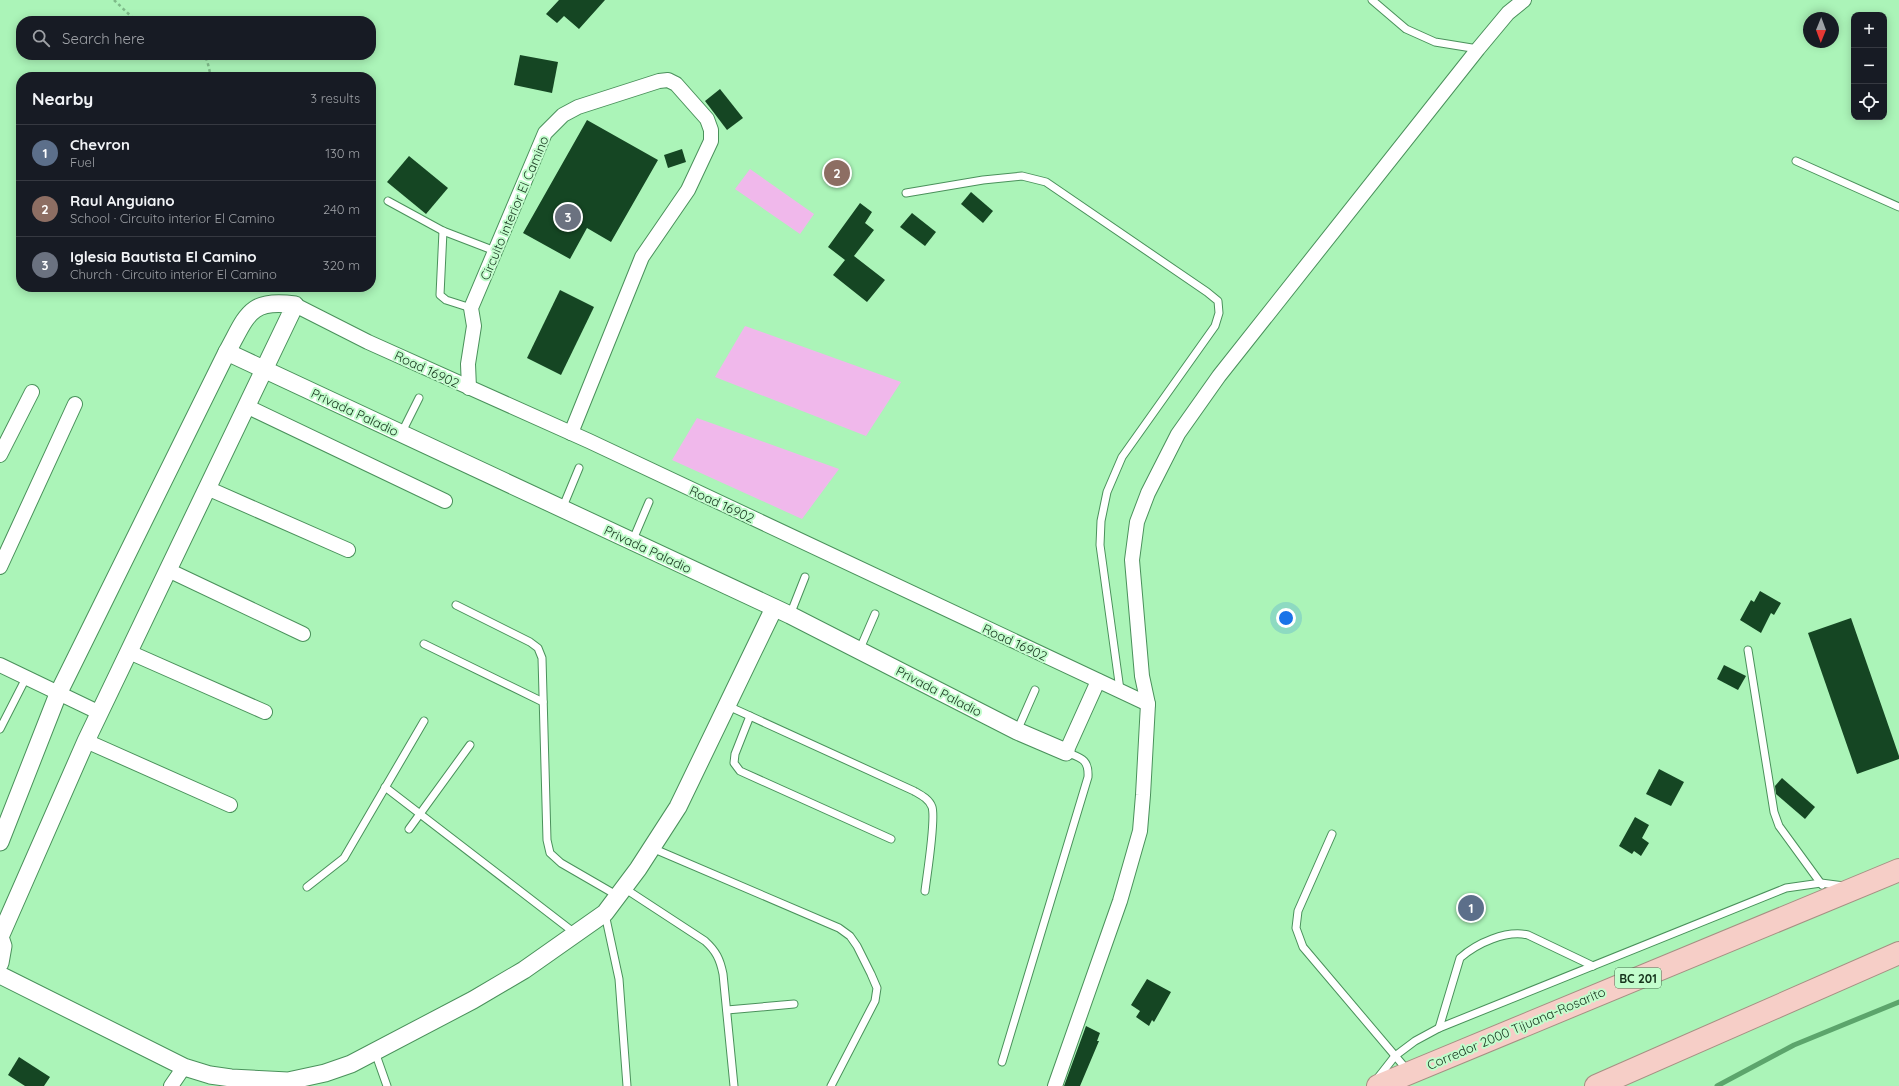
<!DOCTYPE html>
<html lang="en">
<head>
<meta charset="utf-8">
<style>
	:root { --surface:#171b24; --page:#242831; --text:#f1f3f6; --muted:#9ea1a6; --line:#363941; --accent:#1a73e8 }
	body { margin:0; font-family:Quicksand,sans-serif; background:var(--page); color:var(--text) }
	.controls { position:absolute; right:12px; top:12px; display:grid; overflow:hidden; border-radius:8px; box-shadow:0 2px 10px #0003 }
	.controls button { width:36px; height:36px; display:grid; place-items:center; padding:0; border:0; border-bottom:1px solid var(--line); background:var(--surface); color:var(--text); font:20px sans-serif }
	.compass { position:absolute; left:1803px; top:12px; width:36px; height:36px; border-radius:50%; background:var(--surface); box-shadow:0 2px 10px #0003; rotate:181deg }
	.you { position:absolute; left:1286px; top:618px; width:14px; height:14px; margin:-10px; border:3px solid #fff; border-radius:50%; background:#1a73e8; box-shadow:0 0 0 6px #1a73e833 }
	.badge { display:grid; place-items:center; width:26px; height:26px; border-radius:50%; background:var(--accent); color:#fff; font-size:13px; font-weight:700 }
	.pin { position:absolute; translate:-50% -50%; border:2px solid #fff; box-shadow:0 1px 4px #0006 }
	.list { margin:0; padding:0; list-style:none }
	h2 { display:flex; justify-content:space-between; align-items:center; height:52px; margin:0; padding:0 16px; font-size:17px }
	h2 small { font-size:13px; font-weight:400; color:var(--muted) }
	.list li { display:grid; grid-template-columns:26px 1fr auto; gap:12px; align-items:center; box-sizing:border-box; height:56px; padding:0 16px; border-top:1px solid var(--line) }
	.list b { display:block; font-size:15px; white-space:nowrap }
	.list p { margin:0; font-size:13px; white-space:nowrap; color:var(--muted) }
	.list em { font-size:13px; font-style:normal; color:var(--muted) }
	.icon { flex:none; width:22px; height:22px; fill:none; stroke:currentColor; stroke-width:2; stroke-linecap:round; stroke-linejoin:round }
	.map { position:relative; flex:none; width:1899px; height:1086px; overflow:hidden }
	.search { position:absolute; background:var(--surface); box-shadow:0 2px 10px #0003; left:16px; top:16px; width:360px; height:44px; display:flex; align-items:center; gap:10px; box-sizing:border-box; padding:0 14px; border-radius:16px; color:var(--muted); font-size:15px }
	.panel { position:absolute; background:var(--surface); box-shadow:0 2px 10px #0003; left:16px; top:72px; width:360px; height:220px; border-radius:16px }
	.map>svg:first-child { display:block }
</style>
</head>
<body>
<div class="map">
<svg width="1899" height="1086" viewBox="0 0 1899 1086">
	<rect width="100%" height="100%" fill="#abf4b8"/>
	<g fill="#f0b8eb">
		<polygon points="750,169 814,214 800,234 735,189"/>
		<polygon points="745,326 901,382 866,436 715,377"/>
		<polygon points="697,418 839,469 802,519 672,460"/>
	</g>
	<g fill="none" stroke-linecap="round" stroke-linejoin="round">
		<polyline stroke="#5ca56c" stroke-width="5" points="1717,1086 1794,1045 1899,1002"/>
	</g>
	<g fill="#154623">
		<polygon points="559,0 605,0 579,29 564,16 557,23 546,14"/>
		<polygon points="520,55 558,62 552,93 514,85"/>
		<polygon points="720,89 743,118 727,130 705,101"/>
		<polygon points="587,120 658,160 611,242 587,228 570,259 523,233"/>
		<polygon points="682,149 686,162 668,168 664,155"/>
		<polygon points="409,156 448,188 426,214 387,182"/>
		<polygon points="971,192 993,211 983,223 961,204"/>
		<polygon points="860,203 872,212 865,223 874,230 854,256 885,280 867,302 833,275 845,260 828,247"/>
		<polygon points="912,213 936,232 925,246 900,227"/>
		<polygon points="560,290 594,307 561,375 527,358"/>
		<polygon points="1760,591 1781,603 1774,615 1771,613 1761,633 1740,620 1751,600 1754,602"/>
		<polygon points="1851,618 1899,756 1899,759 1857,774 1808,633"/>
		<polygon points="1724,665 1746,676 1738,690 1717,679"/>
		<polygon points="1659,769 1684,782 1671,806 1646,794"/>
		<polygon points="1782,778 1815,807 1805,819 1776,794 1775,786"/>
		<polygon points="1635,817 1649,825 1642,838 1649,843 1641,856 1634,851 1632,854 1619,846"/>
		<polygon points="1147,979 1171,992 1154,1022 1152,1020 1149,1026 1136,1017 1140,1011 1131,1005"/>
		<polygon points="1086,1026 1100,1033 1097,1041 1099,1041 1080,1086 1064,1086"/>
		<polygon points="19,1057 50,1077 44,1086 25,1086 8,1075"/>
	</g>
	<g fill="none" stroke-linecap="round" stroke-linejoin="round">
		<g stroke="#4a915b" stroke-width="9">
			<g id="service">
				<polyline points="1372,0 1406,29 1435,42 1478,49"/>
				<polyline points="1796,161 1899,207"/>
				<polyline points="906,193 983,180 1022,176 1046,182 1207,292 1218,301 1219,313 1215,326 1122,457 1107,492 1101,521 1100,545 1120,690"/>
				<polyline points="388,201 443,231 495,251"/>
				<polyline points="443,231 440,295 446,300 471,308"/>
				<polyline points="401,434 419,398"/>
				<polyline points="562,509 579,468"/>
				<polyline points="632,542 649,502"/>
				<polyline points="456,605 530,642 538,648 542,658 547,840 550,853 561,863 618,896"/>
				<polyline points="790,615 805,577"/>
				<polyline points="424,644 543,702"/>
				<polyline points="1748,650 1774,812 1779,826 1822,885"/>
				<polyline points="859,651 875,614"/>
				<path d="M 728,706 L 914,791 C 921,795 929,799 932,807 C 936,820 927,874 925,891"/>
				<polyline points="750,716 735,754 734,763 740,771 891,839"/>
				<polyline points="0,729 26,678"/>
				<polyline points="1017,731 1035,690"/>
				<polyline points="385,787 576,934"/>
				<polyline points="409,829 470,745"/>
				<polyline points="1332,834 1298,911 1296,928 1303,947 1408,1071"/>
				<polyline points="652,848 839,928 850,936 857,946 871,974 877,988 875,1001 831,1086"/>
				<polyline points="307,887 344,858 424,721"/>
				<path d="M 624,888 L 705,941 C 716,951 720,959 723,974 L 734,1086"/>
				<polyline points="605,914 619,979 627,1086"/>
				<polyline points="727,1010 794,1004"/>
				<path d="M 1439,1028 L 1460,958 C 1477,943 1506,930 1528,935 L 1593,966"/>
				<polyline points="375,1052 387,1086"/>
				<path d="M 1002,1062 L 1088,777 C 1089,759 1081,758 1066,752"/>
				<polyline points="1377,1079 1395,1056 1415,1041 1439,1028 1786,888 1821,883 1844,886"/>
			</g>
		</g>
		<g stroke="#4a915b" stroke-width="16">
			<g id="minor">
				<polyline points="295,305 368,342 589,441 1148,704"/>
				<polyline points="469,388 468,364 474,326 471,308 545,133 563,115 578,107 659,81 668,80 676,84 707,119 711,130 711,141 688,190 642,257 571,433"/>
				<polyline points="246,406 445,501"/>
				<polyline points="0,455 32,392"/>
				<polyline points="207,488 348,550"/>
				<polyline points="0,567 75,404"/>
				<polyline points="168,570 303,634"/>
				<polyline points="129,652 265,712"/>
				<polyline points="0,665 100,713"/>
				<polyline points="86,741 230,805"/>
				<polyline points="1066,752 1098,681"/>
				<polyline points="171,1086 184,1067"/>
				<polyline points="1055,1086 1120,901 1140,831 1143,795 1148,704 1142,676 1132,560 1137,522 1148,493 1178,434 1219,376 1478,49 1508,13 1524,0"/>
			</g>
		</g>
		<g stroke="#4a915b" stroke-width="19">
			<g id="tertiary">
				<polyline points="227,352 790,615 1017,731 1066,752"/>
				<path d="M 0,842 L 58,694 L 227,352 C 247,316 249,298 295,305 L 86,741 L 0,937"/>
				<polyline points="0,937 3,946 0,963"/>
				<polyline points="0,975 184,1067 210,1075 231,1078 288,1081 325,1073 351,1064 473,1000 524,970 605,913 638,869 678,807 774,608"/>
			</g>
		</g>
		<g stroke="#a58f82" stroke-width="24">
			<g id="trunk">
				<polyline points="1378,1086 1899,870"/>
				<polyline points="1596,1086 1899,953"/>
			</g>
		</g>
		<g stroke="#7eba89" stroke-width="2.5" stroke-dasharray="3 3" stroke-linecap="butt">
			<polyline points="114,0 136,21"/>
			<polyline points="200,55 207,60 211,77"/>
		</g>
		<use href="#service" stroke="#fff" stroke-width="7"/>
		<use href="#minor" stroke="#fff" stroke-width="14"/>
		<use href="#tertiary" stroke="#fff" stroke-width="17"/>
		<use href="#trunk" stroke="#f6cec7" stroke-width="22"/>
	</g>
	<g text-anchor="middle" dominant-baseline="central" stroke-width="4" stroke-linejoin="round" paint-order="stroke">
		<rect fill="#c3fdcd" stroke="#497051" stroke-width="1" x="1615" y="968" width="46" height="20" rx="3"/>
		<g font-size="12" font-weight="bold" fill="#15331c">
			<text x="1638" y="978">BC 201</text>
		</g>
		<g font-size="13" fill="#15331c" stroke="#c3fdcd">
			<text transform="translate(514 208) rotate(-67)">Circuito interior El Camino</text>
			<text transform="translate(427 369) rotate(25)">Road 16902</text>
			<text transform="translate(355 412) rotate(25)">Privada Paladio</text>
			<text transform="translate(722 504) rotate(25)">Road 16902</text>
			<text transform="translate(648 549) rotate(25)">Privada Paladio</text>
			<text transform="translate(1015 642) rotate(25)">Road 16902</text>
			<text transform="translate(939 691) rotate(27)">Privada Paladio</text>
			<text transform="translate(1516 1028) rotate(-23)">Corredor 2000 Tijuana-Rosarito</text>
		</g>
	</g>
</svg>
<div class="controls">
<button>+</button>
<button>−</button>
<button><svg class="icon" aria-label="locate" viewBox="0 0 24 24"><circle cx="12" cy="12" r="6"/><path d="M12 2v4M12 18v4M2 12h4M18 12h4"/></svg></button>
</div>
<svg class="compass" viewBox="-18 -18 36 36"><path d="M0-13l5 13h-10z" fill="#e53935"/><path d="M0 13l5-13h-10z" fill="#9ea1a6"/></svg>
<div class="you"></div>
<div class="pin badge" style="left:1471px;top:908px;background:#5c6f8a">1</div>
<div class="pin badge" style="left:837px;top:173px;background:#8d6e63">2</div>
<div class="pin badge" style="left:568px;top:217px;background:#6b7280">3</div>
<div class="search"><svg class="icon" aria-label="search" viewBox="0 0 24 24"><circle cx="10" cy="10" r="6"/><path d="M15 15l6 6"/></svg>Search here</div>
<section class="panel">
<h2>Nearby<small>3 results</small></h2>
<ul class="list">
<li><span class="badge" style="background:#5c6f8a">1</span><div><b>Chevron</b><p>Fuel</p></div><em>130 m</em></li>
<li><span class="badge" style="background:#8d6e63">2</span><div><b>Raul Anguiano</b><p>School · Circuito interior El Camino</p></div><em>240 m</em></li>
<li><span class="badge" style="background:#6b7280">3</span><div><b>Iglesia Bautista El Camino</b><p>Church · Circuito interior El Camino</p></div><em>320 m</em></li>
</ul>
</section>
</div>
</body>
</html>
